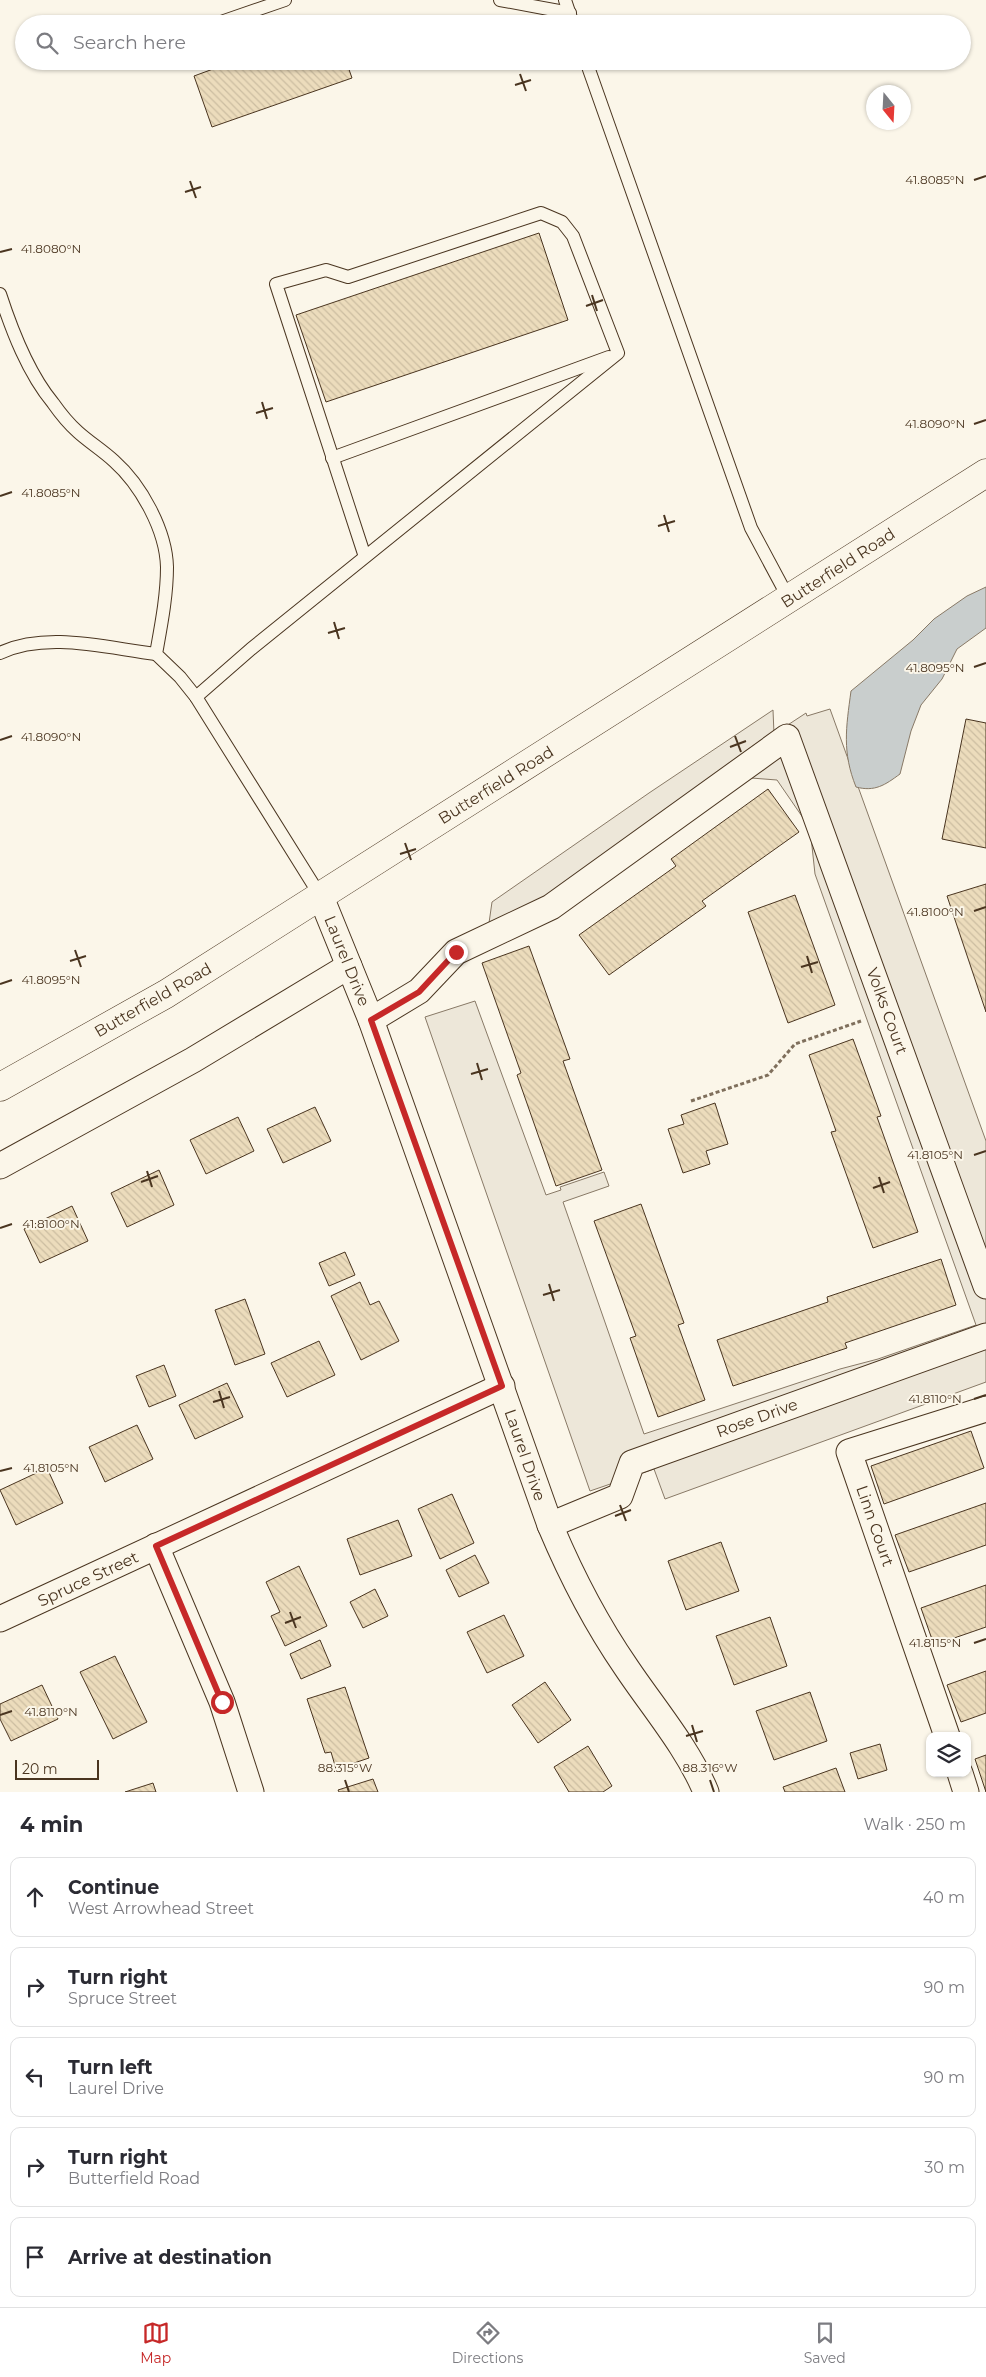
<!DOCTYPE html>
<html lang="en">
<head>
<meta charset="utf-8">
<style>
	:root { --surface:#fff; --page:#f2f2f3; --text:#2b2b33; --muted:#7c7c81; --line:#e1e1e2; --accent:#c62828 }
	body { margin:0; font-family:Montserrat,sans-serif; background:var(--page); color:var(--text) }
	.controls { position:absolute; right:15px; bottom:15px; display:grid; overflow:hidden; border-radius:10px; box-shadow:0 1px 4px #0004 }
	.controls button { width:45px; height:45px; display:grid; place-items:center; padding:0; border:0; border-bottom:1px solid var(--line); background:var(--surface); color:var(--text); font:25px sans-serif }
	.compass { position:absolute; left:866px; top:85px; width:45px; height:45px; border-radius:50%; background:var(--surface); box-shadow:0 1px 4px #0004; rotate:162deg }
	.scale { position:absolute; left:15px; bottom:12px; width:84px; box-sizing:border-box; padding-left:5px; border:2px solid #4a3520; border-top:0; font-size:14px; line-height:18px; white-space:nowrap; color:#4a3520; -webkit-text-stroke:4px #fbf6e9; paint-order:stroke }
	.stop { position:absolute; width:15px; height:15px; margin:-11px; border:4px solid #c62828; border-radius:50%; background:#fff }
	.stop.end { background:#c62828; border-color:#fff; box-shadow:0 1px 5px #0008 }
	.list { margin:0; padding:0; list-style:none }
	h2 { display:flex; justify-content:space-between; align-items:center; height:65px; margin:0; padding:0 20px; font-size:21px }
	h2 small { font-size:16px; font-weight:400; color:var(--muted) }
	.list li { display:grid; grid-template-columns:32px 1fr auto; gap:15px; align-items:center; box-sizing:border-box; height:80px; margin:0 10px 10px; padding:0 10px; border:1px solid var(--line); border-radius:10px }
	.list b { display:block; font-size:19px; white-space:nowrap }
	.list p { margin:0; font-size:16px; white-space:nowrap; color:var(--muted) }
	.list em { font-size:16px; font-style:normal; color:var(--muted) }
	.icon { flex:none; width:28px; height:28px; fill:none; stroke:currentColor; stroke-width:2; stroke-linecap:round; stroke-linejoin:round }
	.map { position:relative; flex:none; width:986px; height:1792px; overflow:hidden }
	.search { position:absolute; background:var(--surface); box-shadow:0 1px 4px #0004; left:15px; right:15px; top:15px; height:55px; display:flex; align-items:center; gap:12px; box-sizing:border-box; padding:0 18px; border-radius:28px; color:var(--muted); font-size:19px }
	.sheet { height:515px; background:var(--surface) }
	nav { display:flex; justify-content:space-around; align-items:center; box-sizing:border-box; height:70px; border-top:1px solid var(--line); background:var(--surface); font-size:14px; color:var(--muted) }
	nav a { display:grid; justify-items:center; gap:2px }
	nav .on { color:var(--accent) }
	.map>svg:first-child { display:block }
</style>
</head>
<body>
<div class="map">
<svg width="986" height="1792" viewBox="0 0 986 1792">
	<defs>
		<pattern id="building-back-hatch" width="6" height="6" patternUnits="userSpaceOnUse" patternTransform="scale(1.25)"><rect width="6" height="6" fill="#ecdcbc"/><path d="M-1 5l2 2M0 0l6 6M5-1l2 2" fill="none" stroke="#ccbda1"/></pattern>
	</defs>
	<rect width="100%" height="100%" fill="#fbf6e9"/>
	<polygon fill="#ede7d9" stroke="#887966" points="830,709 986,1141 986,1382 665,1499 654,1469 590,1491 425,1017 475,1001 546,1195 561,1190 560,1187 604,1172 609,1186 563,1202 644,1434 840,1369 878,1359 976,1325 815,874 810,828 777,780 751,778 485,951 492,902 649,793 773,710 774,734 806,713 807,716"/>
	<path fill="#c9cecd" stroke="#887966" d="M 986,587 L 986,628 L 957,649 L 942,679 L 921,705 L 911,731 L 900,774 C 885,785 875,792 856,787 C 842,752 846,728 851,691 L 913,640 L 934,619 L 967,596 Z"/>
	<g fill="url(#building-back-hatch)" stroke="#4a3520">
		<polygon points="235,61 346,61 352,78 212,127 194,76"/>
		<polygon points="539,233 568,320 326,402 296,315"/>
		<polygon points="966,719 986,723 986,848 942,839"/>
		<polygon points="768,789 799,832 702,901 706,906 609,975 579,935 676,866 671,859"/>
		<polygon points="986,884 986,1012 947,896"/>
		<polygon points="795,895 835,1005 788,1023 748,912"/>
		<polygon points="529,946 570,1059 563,1061 602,1170 556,1186 517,1075 521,1073 482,963"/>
		<polygon points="853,1039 881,1116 877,1117 918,1232 873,1248 831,1132 836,1131 809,1055"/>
		<polygon points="715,1103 728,1144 706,1151 710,1164 683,1173 668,1129 684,1124 681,1115"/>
		<polygon points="315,1107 331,1141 283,1163 267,1129"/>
		<polygon points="238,1117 254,1151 206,1174 190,1140"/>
		<polygon points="159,1170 174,1205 127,1227 111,1193"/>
		<polygon points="641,1204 684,1323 678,1325 705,1400 658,1417 630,1338 636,1336 594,1221"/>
		<polygon points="72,1206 88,1241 40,1263 24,1229"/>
		<polygon points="345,1252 355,1275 329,1286 319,1263"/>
		<polygon points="941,1259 956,1305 845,1343 847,1348 733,1386 717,1340 828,1302 827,1297"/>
		<polygon points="360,1282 370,1305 379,1301 399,1341 361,1360 331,1296"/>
		<polygon points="245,1299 265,1354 235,1365 215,1310"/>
		<polygon points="319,1341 335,1375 287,1397 271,1363"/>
		<polygon points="164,1365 176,1396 149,1407 136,1376"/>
		<polygon points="227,1383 243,1417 195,1439 179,1405"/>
		<polygon points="137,1425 153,1459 105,1482 89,1447"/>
		<polygon points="971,1431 984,1468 884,1504 871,1466"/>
		<polygon points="47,1468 63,1503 16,1525 0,1490"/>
		<polygon points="452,1494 474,1543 440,1559 418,1509"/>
		<polygon points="986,1503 986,1545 909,1572 895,1535"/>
		<polygon points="398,1520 412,1556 360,1575 347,1539"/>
		<polygon points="721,1542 739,1591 686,1610 668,1561"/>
		<polygon points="475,1555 489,1583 459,1597 446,1570"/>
		<polygon points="299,1566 327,1626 285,1646 271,1616 280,1612 266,1582"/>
		<polygon points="986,1585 986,1627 934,1645 921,1608"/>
		<polygon points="375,1589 388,1616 363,1628 350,1602"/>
		<polygon points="504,1615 524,1656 487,1673 467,1632"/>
		<polygon points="770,1617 787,1666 734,1685 716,1636"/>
		<polygon points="320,1640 331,1666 301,1679 290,1654"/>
		<polygon points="115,1656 147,1722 113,1739 80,1672"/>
		<polygon points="986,1671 986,1713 961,1722 947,1685"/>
		<polygon points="545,1682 571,1720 538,1743 512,1705"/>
		<polygon points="42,1685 58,1719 11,1741 0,1719 0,1704"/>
		<polygon points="345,1687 369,1758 336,1769 331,1752 325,1753 307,1699"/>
		<polygon points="810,1692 827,1741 774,1760 756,1711"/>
		<polygon points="880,1744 887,1770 858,1779 850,1753"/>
		<polygon points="588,1746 612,1786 603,1792 569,1792 554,1767"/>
		<polygon points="986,1755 986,1792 975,1759"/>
		<polygon points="836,1768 845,1792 785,1792 783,1787"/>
		<polygon points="373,1779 378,1792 339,1792 338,1790"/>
		<polygon points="153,1783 156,1792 125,1792"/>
	</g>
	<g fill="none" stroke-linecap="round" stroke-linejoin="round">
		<g stroke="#4a3520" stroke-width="14">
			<g id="service">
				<polyline points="500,0 570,13"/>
				<polyline points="565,0 573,24"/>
				<polyline points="218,23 285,0"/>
				<polyline points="586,61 751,528 789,599"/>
				<path d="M 0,294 C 12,331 28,373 53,403 C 60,413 69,424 78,432 C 89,442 102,450 114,461 C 141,485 166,530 167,567 C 167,596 161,626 156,654 L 180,677 L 196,697 L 321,897"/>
				<polyline points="332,458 609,357"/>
				<path d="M 0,653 C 47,631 106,648 156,654"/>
				<polyline points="196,697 251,649 618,353 573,236 562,222 541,213 348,277 326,270 276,284 365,557"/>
			</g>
		</g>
		<g stroke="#4a3520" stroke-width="27">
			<g id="minor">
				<path d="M 321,897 L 371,1020 L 550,1525 C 571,1575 595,1622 626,1667 C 652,1706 688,1748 706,1792"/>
				<polyline points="371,1020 419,991 456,952 551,907 787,737 986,1286"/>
				<polyline points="0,1166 193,1060 349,966"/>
				<polyline points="550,1525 620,1496 632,1463 986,1336"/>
				<polyline points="156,1546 222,1702 251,1792"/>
				<polyline points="0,1619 502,1386"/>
				<polyline points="947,1736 849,1452 986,1409"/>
				<polyline points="960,1773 966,1792"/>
			</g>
		</g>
		<g stroke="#4a3520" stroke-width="29">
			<polyline id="primary" points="0,1087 166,994 986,473"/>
		</g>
		<polyline stroke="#7f6f5c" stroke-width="3" stroke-dasharray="4 2.5" stroke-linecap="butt" points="691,1101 768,1075 795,1044 861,1021"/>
		<use href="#service" stroke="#fbf6e9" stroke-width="12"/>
		<use href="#minor" stroke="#fbf6e9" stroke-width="25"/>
		<use href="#primary" stroke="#fbf6e9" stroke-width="28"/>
	</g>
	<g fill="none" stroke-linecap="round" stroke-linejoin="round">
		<polyline stroke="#c62828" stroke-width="6" points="222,1702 156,1546 502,1386 371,1020 419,992 456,952"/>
	</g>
	<path fill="none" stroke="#4a3520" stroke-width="2" d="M 520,74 L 526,91M 515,85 L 531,80M 974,180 L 986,176M 190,181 L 196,198M 185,192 L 201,187M 0,252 L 12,249M 592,295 L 597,311M 586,306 L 603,300M 262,402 L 267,419M 256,413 L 273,408M 974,424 L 986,420M 0,496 L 12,492M 664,515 L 669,532M 658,526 L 675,521M 334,622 L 339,639M 328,633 L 345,628M 974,667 L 986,663M 735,736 L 741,752M 0,740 L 12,736M 730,747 L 746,741M 405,843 L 411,860M 400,854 L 416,849M 974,911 L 986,907M 75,950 L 81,967M 807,956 L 812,973M 70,961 L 86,956M 801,967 L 818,962M 0,984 L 12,980M 477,1063 L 482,1080M 471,1074 L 488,1069M 974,1155 L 986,1151M 147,1171 L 152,1187M 879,1177 L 884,1193M 141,1182 L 158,1176M 873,1188 L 890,1182M 0,1228 L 12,1224M 549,1284 L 554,1301M 543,1295 L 560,1290M 219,1391 L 224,1408M 974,1399 L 986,1395M 213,1402 L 230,1397M 0,1471 L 12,1468M 620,1505 L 626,1521M 615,1516 L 631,1510M 290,1612 L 296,1628M 285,1623 L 301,1617M 974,1643 L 986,1639M 0,1715 L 12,1711M 692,1725 L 697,1742M 686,1736 L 703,1731M 345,1780 L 349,1792M 710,1780 L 714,1792"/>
	<g text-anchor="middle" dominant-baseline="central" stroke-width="4" stroke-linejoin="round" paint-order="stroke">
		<g font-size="16" fill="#4a3520" stroke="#fbf6e9">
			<text transform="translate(838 568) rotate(-33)">Butterfield Road</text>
			<text transform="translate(496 785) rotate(-32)">Butterfield Road</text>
			<text transform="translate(347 961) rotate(68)">Laurel Drive</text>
			<text transform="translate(153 1000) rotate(-30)">Butterfield Road</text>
			<text transform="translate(887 1011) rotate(70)">Volks Court</text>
			<text transform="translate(757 1418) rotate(-20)">Rose Drive</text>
			<text transform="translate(525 1455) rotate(71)">Laurel Drive</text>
			<text transform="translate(875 1526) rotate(71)">Linn Court</text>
			<text transform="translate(88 1579) rotate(-25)">Spruce Street</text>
		</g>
	</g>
	<g font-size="12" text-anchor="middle" fill="#4a3520" stroke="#fbf6e9" stroke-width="4" stroke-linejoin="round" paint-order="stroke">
		<text x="935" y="184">41.8085°N</text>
		<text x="51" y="253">41.8080°N</text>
		<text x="935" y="428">41.8090°N</text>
		<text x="51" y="497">41.8085°N</text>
		<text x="935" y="672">41.8095°N</text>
		<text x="51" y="741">41.8090°N</text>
		<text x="935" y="916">41.8100°N</text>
		<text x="51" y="984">41.8095°N</text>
		<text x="935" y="1159">41.8105°N</text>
		<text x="51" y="1228">41.8100°N</text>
		<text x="935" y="1403">41.8110°N</text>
		<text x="51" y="1472">41.8105°N</text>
		<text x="935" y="1647">41.8115°N</text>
		<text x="51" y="1716">41.8110°N</text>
		<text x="345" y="1772">88.315°W</text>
		<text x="710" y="1772">88.316°W</text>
	</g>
</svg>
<div class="controls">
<button><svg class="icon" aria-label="layers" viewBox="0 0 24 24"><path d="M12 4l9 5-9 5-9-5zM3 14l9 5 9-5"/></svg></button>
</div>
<svg class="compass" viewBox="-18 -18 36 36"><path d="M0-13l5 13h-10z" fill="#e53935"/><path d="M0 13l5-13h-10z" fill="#7c7c81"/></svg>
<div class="scale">20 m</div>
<div class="stop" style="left:222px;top:1702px"></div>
<div class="stop end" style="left:456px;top:952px"></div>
<div class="search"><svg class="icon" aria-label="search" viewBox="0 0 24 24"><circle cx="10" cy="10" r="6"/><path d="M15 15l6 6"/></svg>Search here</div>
</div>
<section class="sheet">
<h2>4 min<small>Walk · 250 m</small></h2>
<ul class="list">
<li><svg class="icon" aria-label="ahead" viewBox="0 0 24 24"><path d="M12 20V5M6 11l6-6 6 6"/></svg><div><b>Continue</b><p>West Arrowhead Street</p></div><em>40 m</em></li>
<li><svg class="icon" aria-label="right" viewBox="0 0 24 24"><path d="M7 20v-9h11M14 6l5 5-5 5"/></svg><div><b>Turn right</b><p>Spruce Street</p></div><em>90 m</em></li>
<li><svg class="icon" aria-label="left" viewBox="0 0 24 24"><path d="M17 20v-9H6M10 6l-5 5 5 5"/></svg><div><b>Turn left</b><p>Laurel Drive</p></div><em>90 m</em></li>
<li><svg class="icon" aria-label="right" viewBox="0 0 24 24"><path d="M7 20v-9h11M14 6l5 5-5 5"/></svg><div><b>Turn right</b><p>Butterfield Road</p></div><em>30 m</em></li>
<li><svg class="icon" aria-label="arrive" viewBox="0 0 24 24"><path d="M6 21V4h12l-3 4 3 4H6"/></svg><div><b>Arrive at destination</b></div></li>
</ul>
</section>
<nav>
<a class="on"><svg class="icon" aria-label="map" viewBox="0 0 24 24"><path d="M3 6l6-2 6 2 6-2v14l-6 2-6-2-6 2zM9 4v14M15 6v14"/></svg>Map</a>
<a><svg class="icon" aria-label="directions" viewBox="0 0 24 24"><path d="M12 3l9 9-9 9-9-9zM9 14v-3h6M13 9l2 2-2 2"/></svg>Directions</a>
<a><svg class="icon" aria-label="saved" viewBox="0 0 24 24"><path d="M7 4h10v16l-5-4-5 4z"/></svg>Saved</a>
</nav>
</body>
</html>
